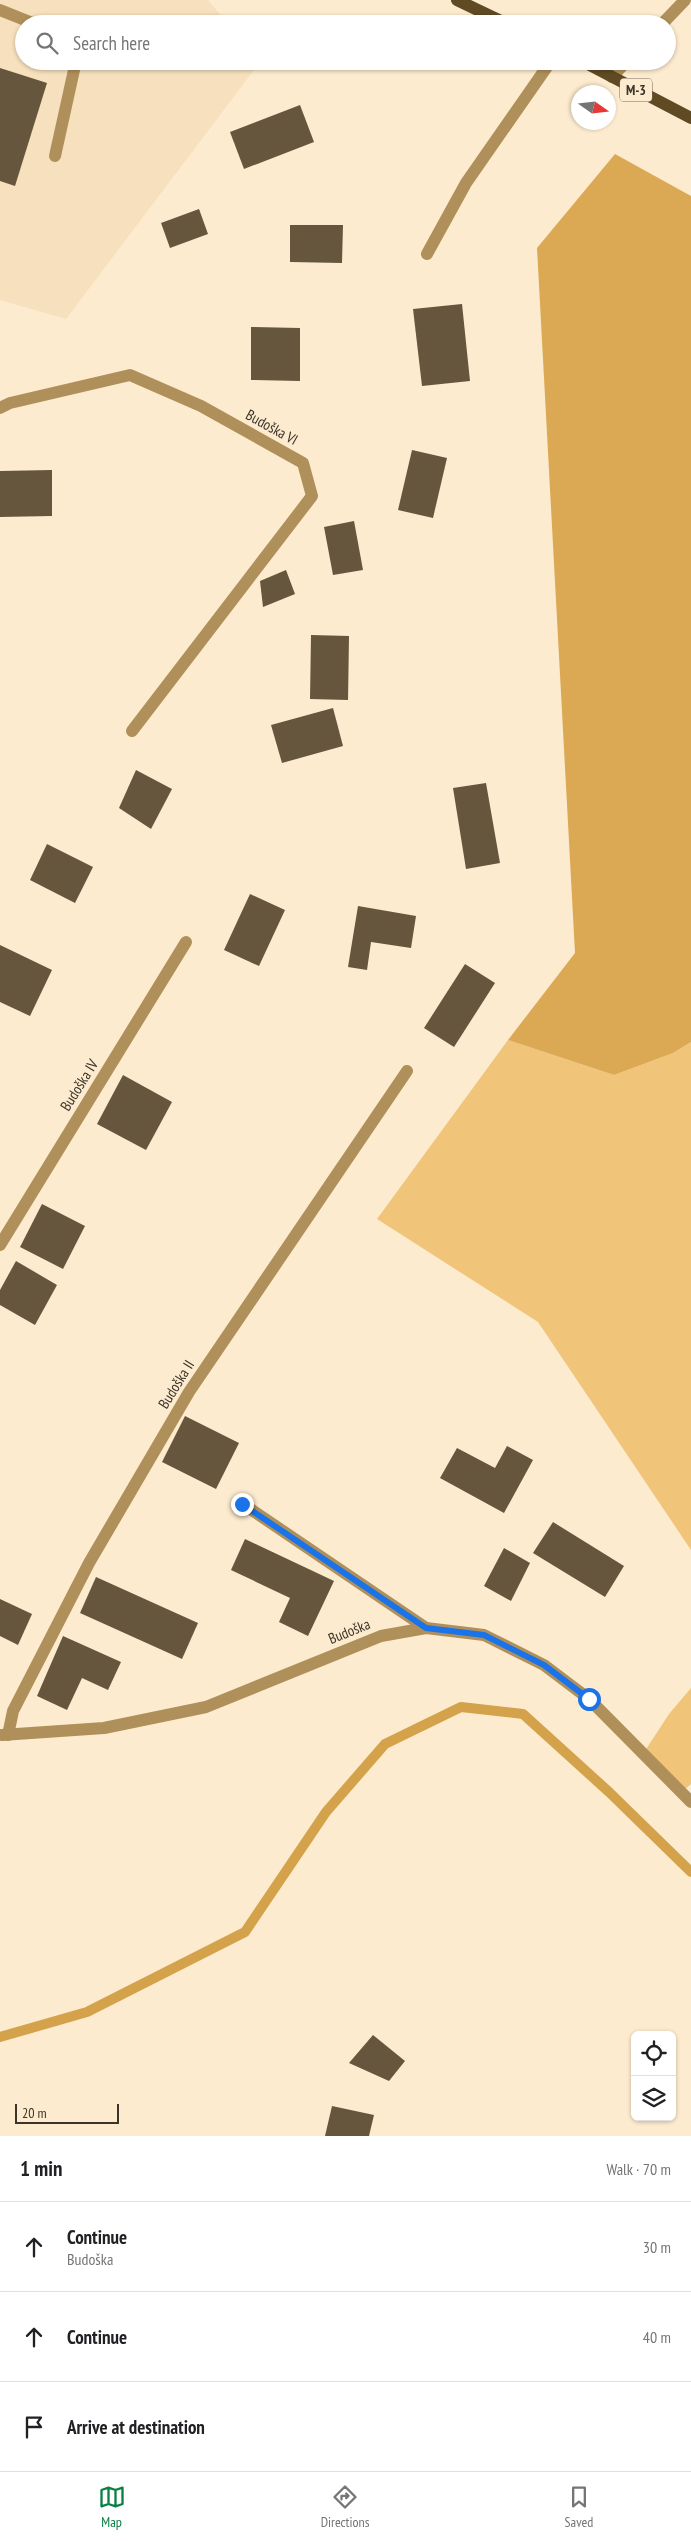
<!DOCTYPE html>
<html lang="en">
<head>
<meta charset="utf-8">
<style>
	:root { --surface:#fff; --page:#f6f6f6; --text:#202124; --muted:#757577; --line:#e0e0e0; --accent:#0b8043 }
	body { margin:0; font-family:"PT Sans Narrow",sans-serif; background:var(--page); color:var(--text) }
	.controls { position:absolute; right:15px; bottom:15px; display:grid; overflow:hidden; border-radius:8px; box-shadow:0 1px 4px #0004 }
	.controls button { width:45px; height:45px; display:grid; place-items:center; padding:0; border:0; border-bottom:1px solid var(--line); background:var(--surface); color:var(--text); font:25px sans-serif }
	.compass { position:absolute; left:571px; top:85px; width:45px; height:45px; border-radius:50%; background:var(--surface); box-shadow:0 1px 4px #0004; rotate:104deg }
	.scale { position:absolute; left:15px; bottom:12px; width:104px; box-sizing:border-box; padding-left:5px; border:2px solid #3b3429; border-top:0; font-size:14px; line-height:18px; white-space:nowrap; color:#3b3429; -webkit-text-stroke:4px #fdebcf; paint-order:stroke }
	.stop { position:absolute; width:15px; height:15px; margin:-11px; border:4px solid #1a73e8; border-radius:50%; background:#fff }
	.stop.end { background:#1a73e8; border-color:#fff; box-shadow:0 1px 5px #0008 }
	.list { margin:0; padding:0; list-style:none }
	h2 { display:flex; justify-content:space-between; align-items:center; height:65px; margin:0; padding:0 20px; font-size:21px }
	h2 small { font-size:16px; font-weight:400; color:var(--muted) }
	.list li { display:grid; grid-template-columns:32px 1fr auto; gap:15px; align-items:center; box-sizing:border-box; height:90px; padding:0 20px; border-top:1px solid var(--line) }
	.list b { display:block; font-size:19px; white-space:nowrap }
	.list p { margin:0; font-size:16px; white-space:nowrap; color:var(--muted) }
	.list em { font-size:16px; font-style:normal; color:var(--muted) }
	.icon { flex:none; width:28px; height:28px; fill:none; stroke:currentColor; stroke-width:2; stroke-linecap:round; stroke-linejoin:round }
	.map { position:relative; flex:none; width:691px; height:2136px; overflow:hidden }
	.search { position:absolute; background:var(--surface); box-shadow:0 1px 4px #0004; left:15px; right:15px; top:15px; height:55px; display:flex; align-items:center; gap:12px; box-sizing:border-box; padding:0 18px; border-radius:28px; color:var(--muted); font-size:19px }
	.sheet { height:335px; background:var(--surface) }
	nav { display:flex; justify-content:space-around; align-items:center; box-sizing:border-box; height:70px; border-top:1px solid var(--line); background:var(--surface); font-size:14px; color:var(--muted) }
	nav a { display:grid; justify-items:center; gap:2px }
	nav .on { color:var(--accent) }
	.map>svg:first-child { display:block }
</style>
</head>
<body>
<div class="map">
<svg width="691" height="2136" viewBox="0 0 691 2136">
	<rect width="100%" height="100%" fill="#fdebcf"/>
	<polygon fill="#f6e0bd" points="0,0 208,0 228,24 24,24 24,61 260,62 66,319 0,300"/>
	<g fill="#f0c479">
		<polygon points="508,1040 614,1075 673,1053 691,1042 691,1550 538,1322 377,1219"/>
		<polygon points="691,1688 691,1784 682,1792 643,1754 669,1714"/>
	</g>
	<polygon fill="#dba953" points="615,154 691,196 691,1042 673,1053 614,1075 508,1040 575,953 537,248"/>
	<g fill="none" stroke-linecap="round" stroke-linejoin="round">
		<polyline stroke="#d3a24b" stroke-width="10" points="0,2037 87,2012 245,1932 326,1812 385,1744 461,1707 523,1714 609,1792 691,1872"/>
	</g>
	<g fill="#65563d">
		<polygon points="0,68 47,83 15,186 0,181"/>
		<polygon points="300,105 314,142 244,169 230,132"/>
		<polygon points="199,209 208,234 170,248 161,223"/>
		<polygon points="290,225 343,225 342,263 290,262"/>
		<polygon points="462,304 470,381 422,386 413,309"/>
		<polygon points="251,327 300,328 300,381 251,380"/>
		<polygon points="412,450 447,458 433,518 398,510"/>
		<polygon points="52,470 52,516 0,517 0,471"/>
		<polygon points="354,521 363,570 333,575 324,527"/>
		<polygon points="286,570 295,594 263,607 260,581"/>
		<polygon points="311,635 349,636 348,700 310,699"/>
		<polygon points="333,708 343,746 282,763 271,725"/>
		<polygon points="136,770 172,789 151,829 119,808"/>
		<polygon points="486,783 500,863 466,869 453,788"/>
		<polygon points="47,844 93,867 75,903 30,880"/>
		<polygon points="250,894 285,910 259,966 224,950"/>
		<polygon points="358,906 416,916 411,948 371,942 367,970 348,967"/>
		<polygon points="0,945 52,970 30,1016 0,1002"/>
		<polygon points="465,964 495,983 454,1047 424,1028"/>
		<polygon points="123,1075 172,1102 146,1150 97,1124"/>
		<polygon points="42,1204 85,1226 63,1269 20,1247"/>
		<polygon points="16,1261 57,1285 35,1325 0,1305 0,1290"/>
		<polygon points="185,1416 239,1443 216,1489 162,1462"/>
		<polygon points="507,1446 533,1460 504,1513 440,1478 457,1448 495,1468"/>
		<polygon points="553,1522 624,1566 605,1597 533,1553"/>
		<polygon points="245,1539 334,1581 308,1636 279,1622 290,1598 231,1570"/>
		<polygon points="504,1548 530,1563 511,1601 484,1586"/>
		<polygon points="96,1577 198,1623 182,1659 80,1613"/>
		<polygon points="0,1599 32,1614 18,1645 0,1636"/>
		<polygon points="63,1636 121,1662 108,1690 82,1678 67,1710 37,1696"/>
		<polygon points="373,2035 405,2061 389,2081 349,2063"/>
		<polygon points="332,2106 374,2115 369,2136 325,2136"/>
	</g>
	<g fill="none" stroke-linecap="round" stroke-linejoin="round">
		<g stroke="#b0905a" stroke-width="12">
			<polyline points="0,10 35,24"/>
			<polyline points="662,24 685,0"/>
			<polyline points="612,77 627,61"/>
			<polyline points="55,156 76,61"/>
			<polyline points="427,254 466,183 551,61"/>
			<polyline points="0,408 10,403 130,375 201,406 303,463 312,496 132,731"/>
			<polyline points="0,1245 186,942"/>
			<polyline points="243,1504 426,1628"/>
			<polyline points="2,1735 104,1728 206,1707 381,1636 426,1628 484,1635 544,1665 589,1699 691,1802"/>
			<polyline points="8,1735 13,1711 89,1563 189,1392 407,1071"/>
		</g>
		<g stroke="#5f4a24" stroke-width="12">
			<polyline points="457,0 507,24"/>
			<polyline points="582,61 691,118"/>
		</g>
	</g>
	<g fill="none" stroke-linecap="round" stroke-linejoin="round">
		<polyline stroke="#1a73e8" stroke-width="6" points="242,1504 426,1628 484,1635 544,1665 589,1699"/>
	</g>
	<g text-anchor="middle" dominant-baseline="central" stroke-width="5" stroke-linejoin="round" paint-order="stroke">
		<rect fill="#fdebcf" stroke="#756b5b" stroke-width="1" x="620" y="78.5" width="32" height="23" rx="4"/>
		<g font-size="14" font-weight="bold" fill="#3b3429">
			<text x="636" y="90">M-3</text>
		</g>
		<g font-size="15" fill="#3b3429" stroke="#fdebcf">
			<text transform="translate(272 427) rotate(29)">Budoška VI</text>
			<text transform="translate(79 1085) rotate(-58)">Budoška IV</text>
			<text transform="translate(176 1384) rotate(-58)">Budoška II</text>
			<text transform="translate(349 1631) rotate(-22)">Budoška</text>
		</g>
	</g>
</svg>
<div class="controls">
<button><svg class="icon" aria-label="locate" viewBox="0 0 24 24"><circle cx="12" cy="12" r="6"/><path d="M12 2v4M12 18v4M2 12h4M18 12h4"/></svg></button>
<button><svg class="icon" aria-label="layers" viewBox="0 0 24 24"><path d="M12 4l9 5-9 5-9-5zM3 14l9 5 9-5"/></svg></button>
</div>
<svg class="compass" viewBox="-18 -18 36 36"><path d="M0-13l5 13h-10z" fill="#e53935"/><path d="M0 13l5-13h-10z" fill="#757577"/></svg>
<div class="scale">20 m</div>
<div class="stop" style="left:589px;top:1699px"></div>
<div class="stop end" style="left:242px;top:1504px"></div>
<div class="search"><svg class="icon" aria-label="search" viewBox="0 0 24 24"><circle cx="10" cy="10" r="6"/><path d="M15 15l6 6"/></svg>Search here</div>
</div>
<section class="sheet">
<h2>1 min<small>Walk · 70 m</small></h2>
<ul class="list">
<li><svg class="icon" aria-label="ahead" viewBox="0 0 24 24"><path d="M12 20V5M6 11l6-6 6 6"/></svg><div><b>Continue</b><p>Budoška</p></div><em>30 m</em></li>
<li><svg class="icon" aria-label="ahead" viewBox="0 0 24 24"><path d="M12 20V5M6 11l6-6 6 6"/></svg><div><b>Continue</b></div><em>40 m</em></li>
<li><svg class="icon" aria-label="arrive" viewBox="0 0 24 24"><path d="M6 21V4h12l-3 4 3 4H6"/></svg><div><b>Arrive at destination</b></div></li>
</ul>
</section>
<nav>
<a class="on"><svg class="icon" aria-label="map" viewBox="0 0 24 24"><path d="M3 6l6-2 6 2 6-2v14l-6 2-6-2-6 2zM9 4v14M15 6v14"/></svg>Map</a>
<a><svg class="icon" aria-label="directions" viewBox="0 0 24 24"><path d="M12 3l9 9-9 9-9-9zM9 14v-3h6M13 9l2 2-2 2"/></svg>Directions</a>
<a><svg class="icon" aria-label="saved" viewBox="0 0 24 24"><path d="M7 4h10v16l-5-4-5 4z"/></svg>Saved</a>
</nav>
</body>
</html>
